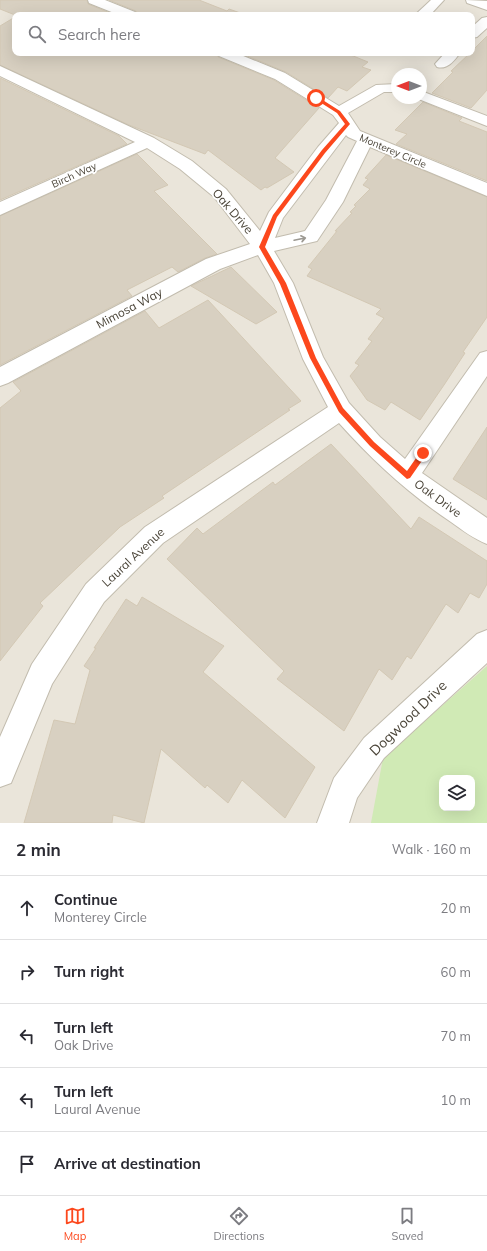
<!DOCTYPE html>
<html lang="en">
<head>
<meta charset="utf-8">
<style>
	:root { --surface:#fff; --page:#f7f7f7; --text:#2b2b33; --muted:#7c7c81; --line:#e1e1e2; --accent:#fc481d }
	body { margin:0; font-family:Mulish,sans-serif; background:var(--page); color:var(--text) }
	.controls { position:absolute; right:12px; bottom:12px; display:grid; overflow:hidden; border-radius:8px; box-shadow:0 4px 16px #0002 }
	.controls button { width:36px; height:36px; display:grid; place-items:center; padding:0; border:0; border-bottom:1px solid var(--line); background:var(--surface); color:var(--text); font:20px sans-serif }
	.compass { position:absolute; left:391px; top:68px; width:36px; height:36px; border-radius:50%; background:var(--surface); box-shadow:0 4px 16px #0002; rotate:270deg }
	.stop { position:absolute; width:12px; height:12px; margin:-9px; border:3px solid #fc481d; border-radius:50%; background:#fff }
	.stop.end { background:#fc481d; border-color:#fff; box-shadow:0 1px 4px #0008 }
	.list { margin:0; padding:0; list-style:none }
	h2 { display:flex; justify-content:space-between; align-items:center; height:52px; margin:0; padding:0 16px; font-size:17px }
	h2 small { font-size:13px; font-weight:400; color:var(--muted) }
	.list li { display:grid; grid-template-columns:26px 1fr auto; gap:12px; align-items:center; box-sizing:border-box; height:64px; padding:0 16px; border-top:1px solid var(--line) }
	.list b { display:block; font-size:15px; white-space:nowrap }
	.list p { margin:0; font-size:13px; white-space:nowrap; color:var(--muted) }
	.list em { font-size:13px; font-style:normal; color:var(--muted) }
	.icon { flex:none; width:22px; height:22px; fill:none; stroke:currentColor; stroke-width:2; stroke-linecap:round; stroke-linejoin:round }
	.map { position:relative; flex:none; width:487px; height:823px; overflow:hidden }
	.search { position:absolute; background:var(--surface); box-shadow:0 4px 16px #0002; left:12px; right:12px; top:12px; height:44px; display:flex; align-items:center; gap:10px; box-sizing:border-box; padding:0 14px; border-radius:8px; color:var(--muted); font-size:15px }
	.sheet { height:372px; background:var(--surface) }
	nav { display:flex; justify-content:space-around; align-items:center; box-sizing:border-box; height:56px; border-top:1px solid var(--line); background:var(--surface); font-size:11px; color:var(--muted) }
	nav a { display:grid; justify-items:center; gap:2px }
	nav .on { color:var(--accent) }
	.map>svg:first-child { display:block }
</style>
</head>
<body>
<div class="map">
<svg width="487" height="823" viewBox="0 0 487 823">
	<rect width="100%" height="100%" fill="#f6f3ec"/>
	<path fill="#eae5da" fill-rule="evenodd" d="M 0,0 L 487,0 L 487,823 L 0,823 ZM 15,15 L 472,15 L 472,53 L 15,53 ZM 397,74 L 421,74 L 421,98 L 397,98 ZM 442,778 L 472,778 L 472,808 L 442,808 Z"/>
	<path fill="#d0eab5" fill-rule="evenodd" d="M 487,666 L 487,823 L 371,823 L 383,758 ZM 442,778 L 472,778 L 472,808 L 442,808 Z"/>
	<g fill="#d8d0c1" stroke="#d3c8b4">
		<polygon points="0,0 87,0 88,4 115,15 15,15 0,9"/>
		<polygon points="109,0 199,0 227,11 229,9 246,15 138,15 136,11"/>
		<polygon points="15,17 15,53 216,53 218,57 274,80 319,108 275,158 294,172 267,188 265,187 261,190 208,150 205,154 129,125 0,65 0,26"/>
		<polygon points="487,36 487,90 471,108 432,93 453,72 451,71 470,53 472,53 472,51"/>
		<polygon points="240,53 346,53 368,62 362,67 371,70 347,91 338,87 328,98 286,72"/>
		<polygon points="0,78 119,136 127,144 0,200"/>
		<polygon points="423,102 462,118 459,121 487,132 487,181 396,144 407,134 395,130"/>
		<polygon points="137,154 168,185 154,191 217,254 205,258 178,272 172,267 127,290 132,296 0,365 0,216"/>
		<polygon points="386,155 487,197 487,317 463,352 465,353 444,385 420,420 391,402 385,410 367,400 350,376 359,365 355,363 372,341 368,339 384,318 376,314 381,309 307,276 312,269 308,267 337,231 335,231 352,213 350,212 356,206 354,205 370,189 363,185 368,179 365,178"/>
		<polygon points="231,267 277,312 256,324 191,286"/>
		<polygon points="208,300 301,401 288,409 290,410 162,496 164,498 120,527 40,603 43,606 0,661 0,408 21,391 13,382 145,311 159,328"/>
		<polygon points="487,427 487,500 453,479"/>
		<polygon points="331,444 411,529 419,517 487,561 487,584 479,598 470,593 458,613 446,604 411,659 407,656 392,680 379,669 344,731 277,679 284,671 167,559 197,528 203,534 273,482 275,485"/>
		<polygon points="142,597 224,646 203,672 315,767 285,818 242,780 228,803 207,785 205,788 161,749 144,823 113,815 112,823 24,823 54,720 75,724 90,670 84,666 96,648 94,648 126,599 137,606"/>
	</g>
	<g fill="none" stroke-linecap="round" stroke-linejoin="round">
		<g stroke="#c2bcae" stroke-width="2">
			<g id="minor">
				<polygon points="88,0 105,0 135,12 137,15 119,15 89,3"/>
				<polygon points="431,0 444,0 430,15 415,15"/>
				<polygon points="466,0 487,1 487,10 467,3"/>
				<polygon points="487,17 487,28 477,37 472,38 472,27 482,18"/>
				<path d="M 217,53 L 236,53 L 285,73 L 339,106 L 376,85 L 397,84 L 397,92 L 384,92 L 348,113 L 360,131 L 487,183 L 487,196 L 370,147 L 343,202 L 317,241 L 274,251 L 293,283 L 323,357 L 349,403 L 380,437 L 405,459 L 480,353 L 487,351 L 487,376 L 422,473 L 487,518 L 487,544 C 474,539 462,530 451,522 C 409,494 373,461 339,423 L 163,543 L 104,602 L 52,684 L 11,783 L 0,787 L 0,737 L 32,664 L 86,584 L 145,527 L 328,407 L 303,359 L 274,283 L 258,255 L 220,269 L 8,383 L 0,386 L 0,367 L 206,259 L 250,244 L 214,197 L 180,169 L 147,148 L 0,215 L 0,202 L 135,142 L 0,76 L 0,66 L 154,138 L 192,161 L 226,189 L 260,231 L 269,212 L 318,147 L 339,123 L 333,115 L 275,79 L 219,56 ZM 346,135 L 348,137 L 357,141 L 326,200 L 305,231 L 275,238 L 283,218 Z"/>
				<path d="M 445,53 L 460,53 C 454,61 447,70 437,67 L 435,64 Z"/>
				<polygon points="421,91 487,116 487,126 416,98 421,98"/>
				<polygon points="487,630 487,663 384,758 357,798 349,823 317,823 334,778 364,738 477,634"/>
			</g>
		</g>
		<use href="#minor" fill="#fff" fill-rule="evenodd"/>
	</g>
	<defs><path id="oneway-shaft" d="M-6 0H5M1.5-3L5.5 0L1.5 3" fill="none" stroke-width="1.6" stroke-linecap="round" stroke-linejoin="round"/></defs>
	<use stroke="#9c9992" href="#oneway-shaft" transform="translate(300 239) rotate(-12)"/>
	<polygon fill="#fc481d" points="315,97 318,97 340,111 350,124 325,153 277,217 265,247 286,283 316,358 343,408 374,442 407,471 421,451 426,451 426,455 410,478 407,479 370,446 339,412 310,358 280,284 259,247 273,215 322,150 345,124 337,113 315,99"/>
	<g text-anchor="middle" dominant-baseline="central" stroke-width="3.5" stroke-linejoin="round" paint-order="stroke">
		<g font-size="10" fill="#4b4539" stroke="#fff">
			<text transform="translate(393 151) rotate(23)">Monterey Circle</text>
			<text transform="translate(74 175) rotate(-24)">Birch Way</text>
		</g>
		<g font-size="12" fill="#4b4539" stroke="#fff">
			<text transform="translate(233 211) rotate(49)">Oak Drive</text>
			<text transform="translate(129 308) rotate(-28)">Mimosa Way</text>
			<text transform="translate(438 498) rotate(36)">Oak Drive</text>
			<text transform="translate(133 557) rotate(-43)">Laural Avenue</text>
		</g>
		<g font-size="14" fill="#4b4539" stroke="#fff">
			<text transform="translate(408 718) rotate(-44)">Dogwood Drive</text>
		</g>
	</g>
</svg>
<div class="controls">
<button><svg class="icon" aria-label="layers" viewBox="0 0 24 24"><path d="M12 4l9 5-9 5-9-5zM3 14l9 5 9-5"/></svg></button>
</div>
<svg class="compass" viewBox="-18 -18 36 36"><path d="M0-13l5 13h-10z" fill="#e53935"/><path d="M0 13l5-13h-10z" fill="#7c7c81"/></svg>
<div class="stop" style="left:316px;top:98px"></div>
<div class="stop end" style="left:423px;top:453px"></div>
<div class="search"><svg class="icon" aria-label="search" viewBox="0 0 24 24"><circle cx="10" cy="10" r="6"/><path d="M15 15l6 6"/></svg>Search here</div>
</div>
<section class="sheet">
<h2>2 min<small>Walk · 160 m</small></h2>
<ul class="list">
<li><svg class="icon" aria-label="ahead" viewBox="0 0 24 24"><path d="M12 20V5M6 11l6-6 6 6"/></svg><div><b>Continue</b><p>Monterey Circle</p></div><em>20 m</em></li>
<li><svg class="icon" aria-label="right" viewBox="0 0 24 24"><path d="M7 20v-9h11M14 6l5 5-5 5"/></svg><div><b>Turn right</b></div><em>60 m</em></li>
<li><svg class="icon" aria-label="left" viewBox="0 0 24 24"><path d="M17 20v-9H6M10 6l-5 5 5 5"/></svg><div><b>Turn left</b><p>Oak Drive</p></div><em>70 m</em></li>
<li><svg class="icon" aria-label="left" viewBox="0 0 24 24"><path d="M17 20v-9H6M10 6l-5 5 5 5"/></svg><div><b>Turn left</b><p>Laural Avenue</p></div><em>10 m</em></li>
<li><svg class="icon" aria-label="arrive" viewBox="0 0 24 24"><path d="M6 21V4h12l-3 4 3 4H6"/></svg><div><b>Arrive at destination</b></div></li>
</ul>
</section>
<nav>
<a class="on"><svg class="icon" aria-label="map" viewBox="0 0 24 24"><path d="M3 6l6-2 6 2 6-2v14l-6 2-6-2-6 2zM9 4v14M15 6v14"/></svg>Map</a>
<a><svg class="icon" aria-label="directions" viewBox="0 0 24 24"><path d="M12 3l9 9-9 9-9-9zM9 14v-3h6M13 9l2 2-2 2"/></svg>Directions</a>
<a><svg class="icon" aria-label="saved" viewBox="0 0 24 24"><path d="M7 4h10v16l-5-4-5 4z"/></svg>Saved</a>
</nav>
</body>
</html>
